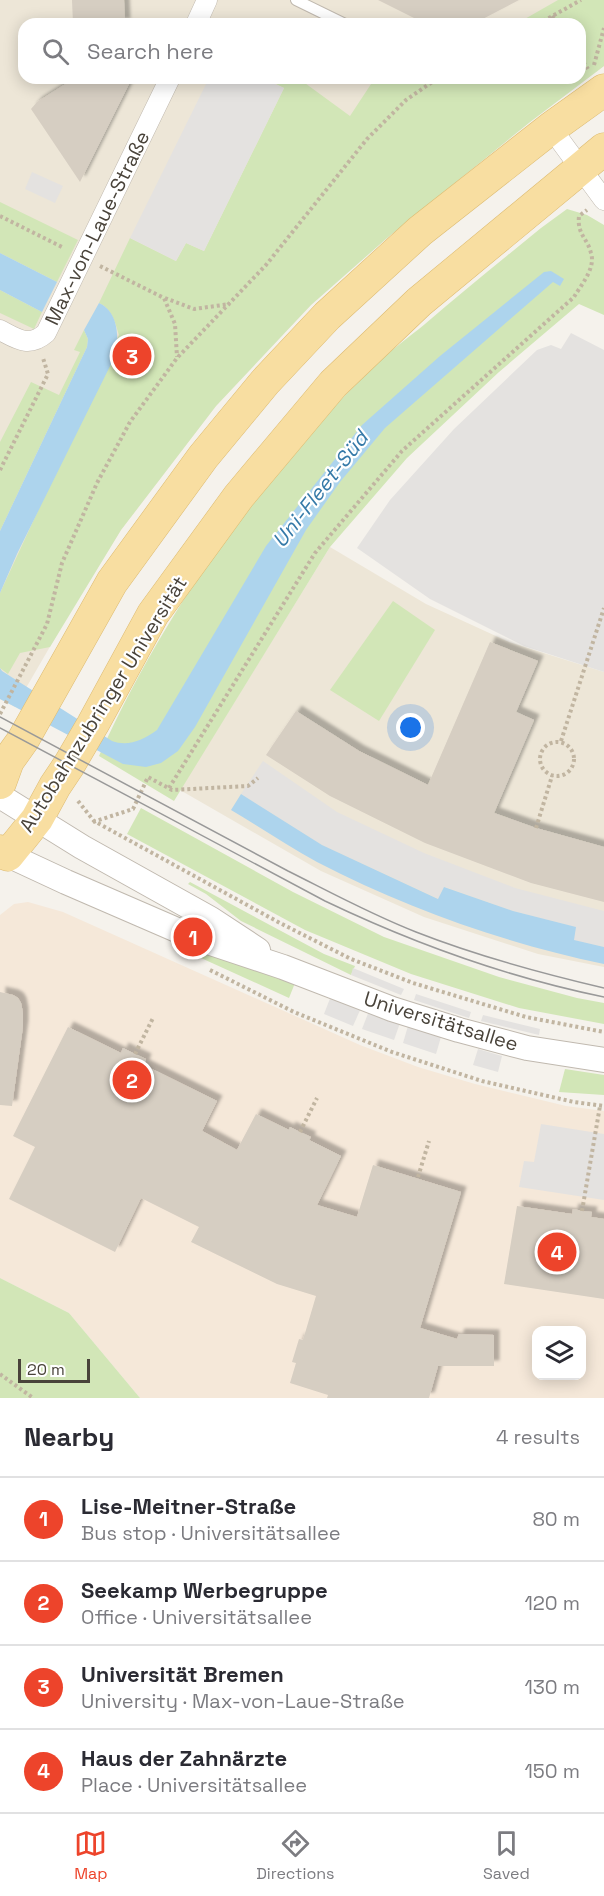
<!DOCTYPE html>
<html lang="en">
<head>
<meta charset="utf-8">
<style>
	:root { --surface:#fff; --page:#f2f2f3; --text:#2b2b33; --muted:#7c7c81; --line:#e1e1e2; --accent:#ed442b }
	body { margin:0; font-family:"Space Grotesk",sans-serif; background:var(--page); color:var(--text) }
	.controls { position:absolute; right:18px; bottom:18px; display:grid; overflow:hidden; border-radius:12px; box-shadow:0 3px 15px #0003 }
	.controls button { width:54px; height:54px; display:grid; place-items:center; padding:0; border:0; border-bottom:2px solid var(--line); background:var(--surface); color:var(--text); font:30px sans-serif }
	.scale { position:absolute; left:18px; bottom:15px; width:72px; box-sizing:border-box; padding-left:6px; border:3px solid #49433a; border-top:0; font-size:16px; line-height:21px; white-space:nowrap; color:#49433a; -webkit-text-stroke:4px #fff; paint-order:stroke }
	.you { position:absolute; left:411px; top:728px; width:21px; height:21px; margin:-15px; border:4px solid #fff; border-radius:50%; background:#1a73e8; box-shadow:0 0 0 9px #1a73e833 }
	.badge { display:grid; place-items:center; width:39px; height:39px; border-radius:50%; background:var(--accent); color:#fff; font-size:20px; font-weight:700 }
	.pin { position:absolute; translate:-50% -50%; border:3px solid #fff; box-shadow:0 2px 6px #0006 }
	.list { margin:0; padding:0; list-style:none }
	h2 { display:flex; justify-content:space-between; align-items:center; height:78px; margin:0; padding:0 24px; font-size:26px }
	h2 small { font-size:20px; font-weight:400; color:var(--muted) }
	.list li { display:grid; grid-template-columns:39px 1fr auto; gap:18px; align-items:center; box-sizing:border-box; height:84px; padding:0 24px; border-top:2px solid var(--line) }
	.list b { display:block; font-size:22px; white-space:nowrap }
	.list p { margin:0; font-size:20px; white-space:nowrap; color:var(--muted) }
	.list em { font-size:20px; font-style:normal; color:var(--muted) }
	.icon { flex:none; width:33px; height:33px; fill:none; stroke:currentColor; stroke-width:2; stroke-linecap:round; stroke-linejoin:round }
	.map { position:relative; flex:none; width:604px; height:1398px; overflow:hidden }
	.search { position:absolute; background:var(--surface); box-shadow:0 3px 15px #0003; left:18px; right:18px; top:18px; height:66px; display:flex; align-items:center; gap:15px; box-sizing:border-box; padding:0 21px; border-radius:18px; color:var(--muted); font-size:22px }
	.sheet { height:414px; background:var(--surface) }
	nav { display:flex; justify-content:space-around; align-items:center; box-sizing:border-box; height:84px; border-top:2px solid var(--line); background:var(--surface); font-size:16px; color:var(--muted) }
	nav a { display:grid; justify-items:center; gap:3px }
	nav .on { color:var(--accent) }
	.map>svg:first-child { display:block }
</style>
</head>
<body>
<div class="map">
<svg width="604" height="1398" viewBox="0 0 604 1398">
	<defs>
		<filter id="shadow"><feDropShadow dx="5.5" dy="-5.5" stdDeviation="1.5" flood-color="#0004"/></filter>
	</defs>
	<rect width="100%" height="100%" fill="#f5f2ec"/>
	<path fill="#f5e8d9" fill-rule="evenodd" d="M 28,902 L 63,912 L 360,1045 L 418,1067 L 475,1084 L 533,1098 L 566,1106 L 604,1111 L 604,1398 L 140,1398 L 69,1313 L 0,1278 L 0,915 L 14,904 ZM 536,1330 L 582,1330 L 582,1376 L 536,1376 Z"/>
	<g fill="#ede6d7" fill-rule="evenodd">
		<path d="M 0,0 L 604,0 L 604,66 L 530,122 L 387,238 L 311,305 L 216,406 L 121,530 L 66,619 L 15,707 L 0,699 ZM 24,24 L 580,24 L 580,78 L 24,78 Z"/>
		<polygon points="330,547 426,604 509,642 604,672 604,967 538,954 424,917 321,871 180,790"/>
	</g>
	<g fill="#d2e6b7">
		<path d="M 558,0 L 604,0 L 604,66 L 530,122 L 387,238 L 311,305 L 216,406 L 121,530 L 50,647 L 20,653 L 8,674 L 0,668 L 0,593 L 119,335 C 115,322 112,309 99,303 L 130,238 L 176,261 L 186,243 L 204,251 L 284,88 L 268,80 L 269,78 L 298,78 L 350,116 L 375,78 L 580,78 L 580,24 L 516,24 Z"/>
		<polygon points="0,202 78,240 57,282 0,253"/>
		<path d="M 567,209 L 587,215 L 604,225 L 604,315 L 579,304 L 499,372 L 407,458 L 330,547 L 174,801 L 99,756 C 165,611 260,475 376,365 C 391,350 409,337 425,324 C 463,291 502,260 541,228 Z"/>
		<polygon points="0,290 42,312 34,329 0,313"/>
		<polygon points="84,330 88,339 87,347 0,531 0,442 31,382 59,395 80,352 74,350"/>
		<polygon points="393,601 435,630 379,721 330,690"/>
		<polygon points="141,808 293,892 384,937 499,977 577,998 604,1003 604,1024 519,1008 411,974 305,930 127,834"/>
		<polygon points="190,882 324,954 355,966 351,975 241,921 206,894 188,884"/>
		<polygon points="206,948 295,983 289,998 201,958"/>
		<polygon points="565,1069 604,1075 604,1095 559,1092"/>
		<polygon points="0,1278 69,1313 140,1398 0,1398"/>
	</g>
	<g fill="#e4e2e0">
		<polygon points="209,78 269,78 268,81 284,88 204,251 186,243 176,261 130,238"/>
		<polygon points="32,172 63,186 55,203 25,189"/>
		<polygon points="571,333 604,350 604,672 524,646 430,599 357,548 390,500 454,429 537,350 551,345 561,349"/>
		<polygon points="263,761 337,812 424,853 515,888 604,911 604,947 573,940 575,927 513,911 445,887 439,899 322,845 241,794"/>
		<polygon points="353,968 404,989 401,995 351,975"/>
		<polygon points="416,994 471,1012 469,1018 414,1000"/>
		<polygon points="331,996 361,1008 353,1026 324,1014"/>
		<polygon points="369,1011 400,1023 394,1040 362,1029"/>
		<polygon points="483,1015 540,1029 539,1035 481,1021"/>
		<polygon points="408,1026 441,1037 436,1054 403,1043"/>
		<polygon points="478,1049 502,1056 498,1072 473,1065"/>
		<polygon points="541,1124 604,1134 604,1200 519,1187 524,1161 534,1162"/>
	</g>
	<g fill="#add4ed">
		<polygon points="0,253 57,282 42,312 0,290"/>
		<path d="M 551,271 L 564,279 L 560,286 L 553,282 L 385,428 L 340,482 L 306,530 L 195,727 L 178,751 L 161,763 L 146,767 L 123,764 L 0,699 L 0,668 L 2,671 L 112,741 C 128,747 143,740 157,730 L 266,546 L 362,425 L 440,356 L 544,272 Z"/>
		<path d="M 99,303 C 118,312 119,335 116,354 L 17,554 L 0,593 L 0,531 L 87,347 L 88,339 L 84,330 Z"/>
		<path d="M 241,794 L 322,845 L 438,899 L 444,887 L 513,911 L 576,927 L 574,940 L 604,947 L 604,964 C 504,943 408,909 317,862 C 288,846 260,827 231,810 Z"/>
	</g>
	<g fill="#d6cec2" filter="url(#shadow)">
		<polygon points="72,0 124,0 125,24 73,24"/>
		<polygon points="378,0 519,0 473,24 426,24"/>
		<polygon points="75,78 132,78 80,182 31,109 37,102"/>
		<polygon points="490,642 538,661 516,712 534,720 494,813 536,828 604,847 604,902 531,883 425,843 330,796 266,755 296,711 359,751 428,785"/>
		<polygon points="0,992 13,995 18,998 21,1003 23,1013 23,1026 12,1106 0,1105"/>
		<polygon points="68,1027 121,1053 123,1048 135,1054 146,1059 144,1065 217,1101 202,1131 237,1150 256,1114 289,1130 290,1127 300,1132 311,1137 309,1140 341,1156 317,1205 357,1217 373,1165 461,1192 420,1328 457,1339 459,1334 494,1335 494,1366 438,1366 429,1398 327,1398 328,1395 290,1383 296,1363 292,1362 299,1339 303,1340 316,1296 277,1284 191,1242 199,1227 141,1198 115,1252 9,1199 35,1147 13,1136"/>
		<polygon points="517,1206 572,1214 573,1209 582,1211 592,1212 591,1217 604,1219 604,1299 504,1284"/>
	</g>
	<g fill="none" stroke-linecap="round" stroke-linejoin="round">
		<g stroke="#c0b9af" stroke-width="12">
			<polyline id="service" points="296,0 345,24"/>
		</g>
		<g stroke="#c0b9af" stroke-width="21">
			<g id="minor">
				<polyline points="196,24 207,0"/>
				<polyline points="551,128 604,200"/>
				<path d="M 0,330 C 17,339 29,348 46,333 L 170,78"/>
			</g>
		</g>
		<g stroke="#c0b9af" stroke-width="26">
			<g id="tertiary">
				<polyline points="0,796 82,847 211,919 258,950"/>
				<polyline points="8,855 66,882 193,937 283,967 392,1009 459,1030 527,1048 604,1060"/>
			</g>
		</g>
		<g stroke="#ddbb71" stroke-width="33">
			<g id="primary">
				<polyline points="0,783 8,761 23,740 112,582 203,457 265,382 327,316 420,231 551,128 604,90"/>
				<polyline points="0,851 8,855 37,819 55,786 69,765 93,724 153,614 239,496 333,384 419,302 604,149"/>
			</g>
		</g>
		<g stroke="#c1b5a1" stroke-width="4" stroke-dasharray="3 3" stroke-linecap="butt">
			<polyline points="552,16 558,24"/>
			<polyline points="538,24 581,0"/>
			<polyline points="580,57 588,69"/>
			<polyline points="594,65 604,28"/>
			<polyline points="0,216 64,248"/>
			<polyline points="100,266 164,298 175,324 177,357"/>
			<polyline points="165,298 194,309 230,304"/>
			<polyline points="0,470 48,374 43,358"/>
			<polyline points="0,714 47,624 62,563 97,483 130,422 177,358 266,265 367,139 406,100 438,78"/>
			<polyline points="561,741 604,608"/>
			<circle cx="557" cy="759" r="17"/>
			<path d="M 169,788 L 315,553 L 402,451 L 574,297 C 581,285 596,268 591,253 C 587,237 577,235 579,216 L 587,210"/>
			<polyline points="78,801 94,821 280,923 351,959 413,983 526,1017 604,1032"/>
			<polyline points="93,822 133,809 148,777 172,790 248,786 258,778"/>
			<polyline points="536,828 552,776"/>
			<polyline points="210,970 294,1012 392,1052 482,1081 574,1102 604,1106"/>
			<polyline points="135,1054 153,1018"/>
			<polyline points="300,1132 317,1098"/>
			<polyline points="418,1177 429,1141"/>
			<polyline points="582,1211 600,1106"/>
			<polyline points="0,1374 33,1398"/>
		</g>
		<use href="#service" stroke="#fff" stroke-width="10"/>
		<use href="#minor" stroke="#fff" stroke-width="20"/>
		<use href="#tertiary" stroke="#fff" stroke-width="24"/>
		<use href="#primary" stroke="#f8dea1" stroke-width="32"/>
		<g stroke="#999" stroke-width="1.5">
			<path d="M 0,717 L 288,871 C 330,892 372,915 416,932 C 477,956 540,973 604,988"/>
			<path d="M 0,728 L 325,901 C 415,944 506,977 604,997"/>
		</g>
	</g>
	<g text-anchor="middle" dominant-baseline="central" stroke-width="4.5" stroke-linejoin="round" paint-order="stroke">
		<g font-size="20" fill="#49433a" stroke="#fff">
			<text transform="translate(97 228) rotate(-64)">Max-von-Laue-Straße</text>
			<text transform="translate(103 704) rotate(-58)">Autobahnzubringer Universität</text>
			<text transform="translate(441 1021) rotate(17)">Universitätsallee</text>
		</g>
		<g font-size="21" font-style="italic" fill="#367aa8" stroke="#fff">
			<text transform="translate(320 489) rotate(-52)">Uni-Fleet-Süd</text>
		</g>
	</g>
</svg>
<div class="controls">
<button><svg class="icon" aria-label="layers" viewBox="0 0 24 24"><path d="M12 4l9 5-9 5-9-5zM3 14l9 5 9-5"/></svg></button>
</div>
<div class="scale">20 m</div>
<div class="you"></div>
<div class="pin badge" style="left:193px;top:937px">1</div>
<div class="pin badge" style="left:132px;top:1080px">2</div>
<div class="pin badge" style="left:132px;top:356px">3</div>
<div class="pin badge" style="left:557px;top:1252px">4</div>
<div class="search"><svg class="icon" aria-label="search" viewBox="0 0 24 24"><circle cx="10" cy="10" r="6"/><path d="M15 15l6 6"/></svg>Search here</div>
</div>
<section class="sheet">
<h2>Nearby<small>4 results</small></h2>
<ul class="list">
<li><span class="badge">1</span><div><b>Lise-Meitner-Straße</b><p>Bus stop · Universitätsallee</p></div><em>80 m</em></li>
<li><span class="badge">2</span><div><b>Seekamp Werbegruppe</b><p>Office · Universitätsallee</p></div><em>120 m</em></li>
<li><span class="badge">3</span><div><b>Universität Bremen</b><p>University · Max-von-Laue-Straße</p></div><em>130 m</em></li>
<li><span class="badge">4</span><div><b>Haus der Zahnärzte</b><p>Place · Universitätsallee</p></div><em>150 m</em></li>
</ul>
</section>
<nav>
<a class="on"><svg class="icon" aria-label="map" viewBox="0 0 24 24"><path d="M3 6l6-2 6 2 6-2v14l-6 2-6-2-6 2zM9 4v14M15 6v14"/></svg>Map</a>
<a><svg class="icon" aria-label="directions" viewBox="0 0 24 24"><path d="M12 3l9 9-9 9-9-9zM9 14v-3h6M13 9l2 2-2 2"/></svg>Directions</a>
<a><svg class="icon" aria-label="saved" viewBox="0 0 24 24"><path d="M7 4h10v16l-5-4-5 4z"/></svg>Saved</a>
</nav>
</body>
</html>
